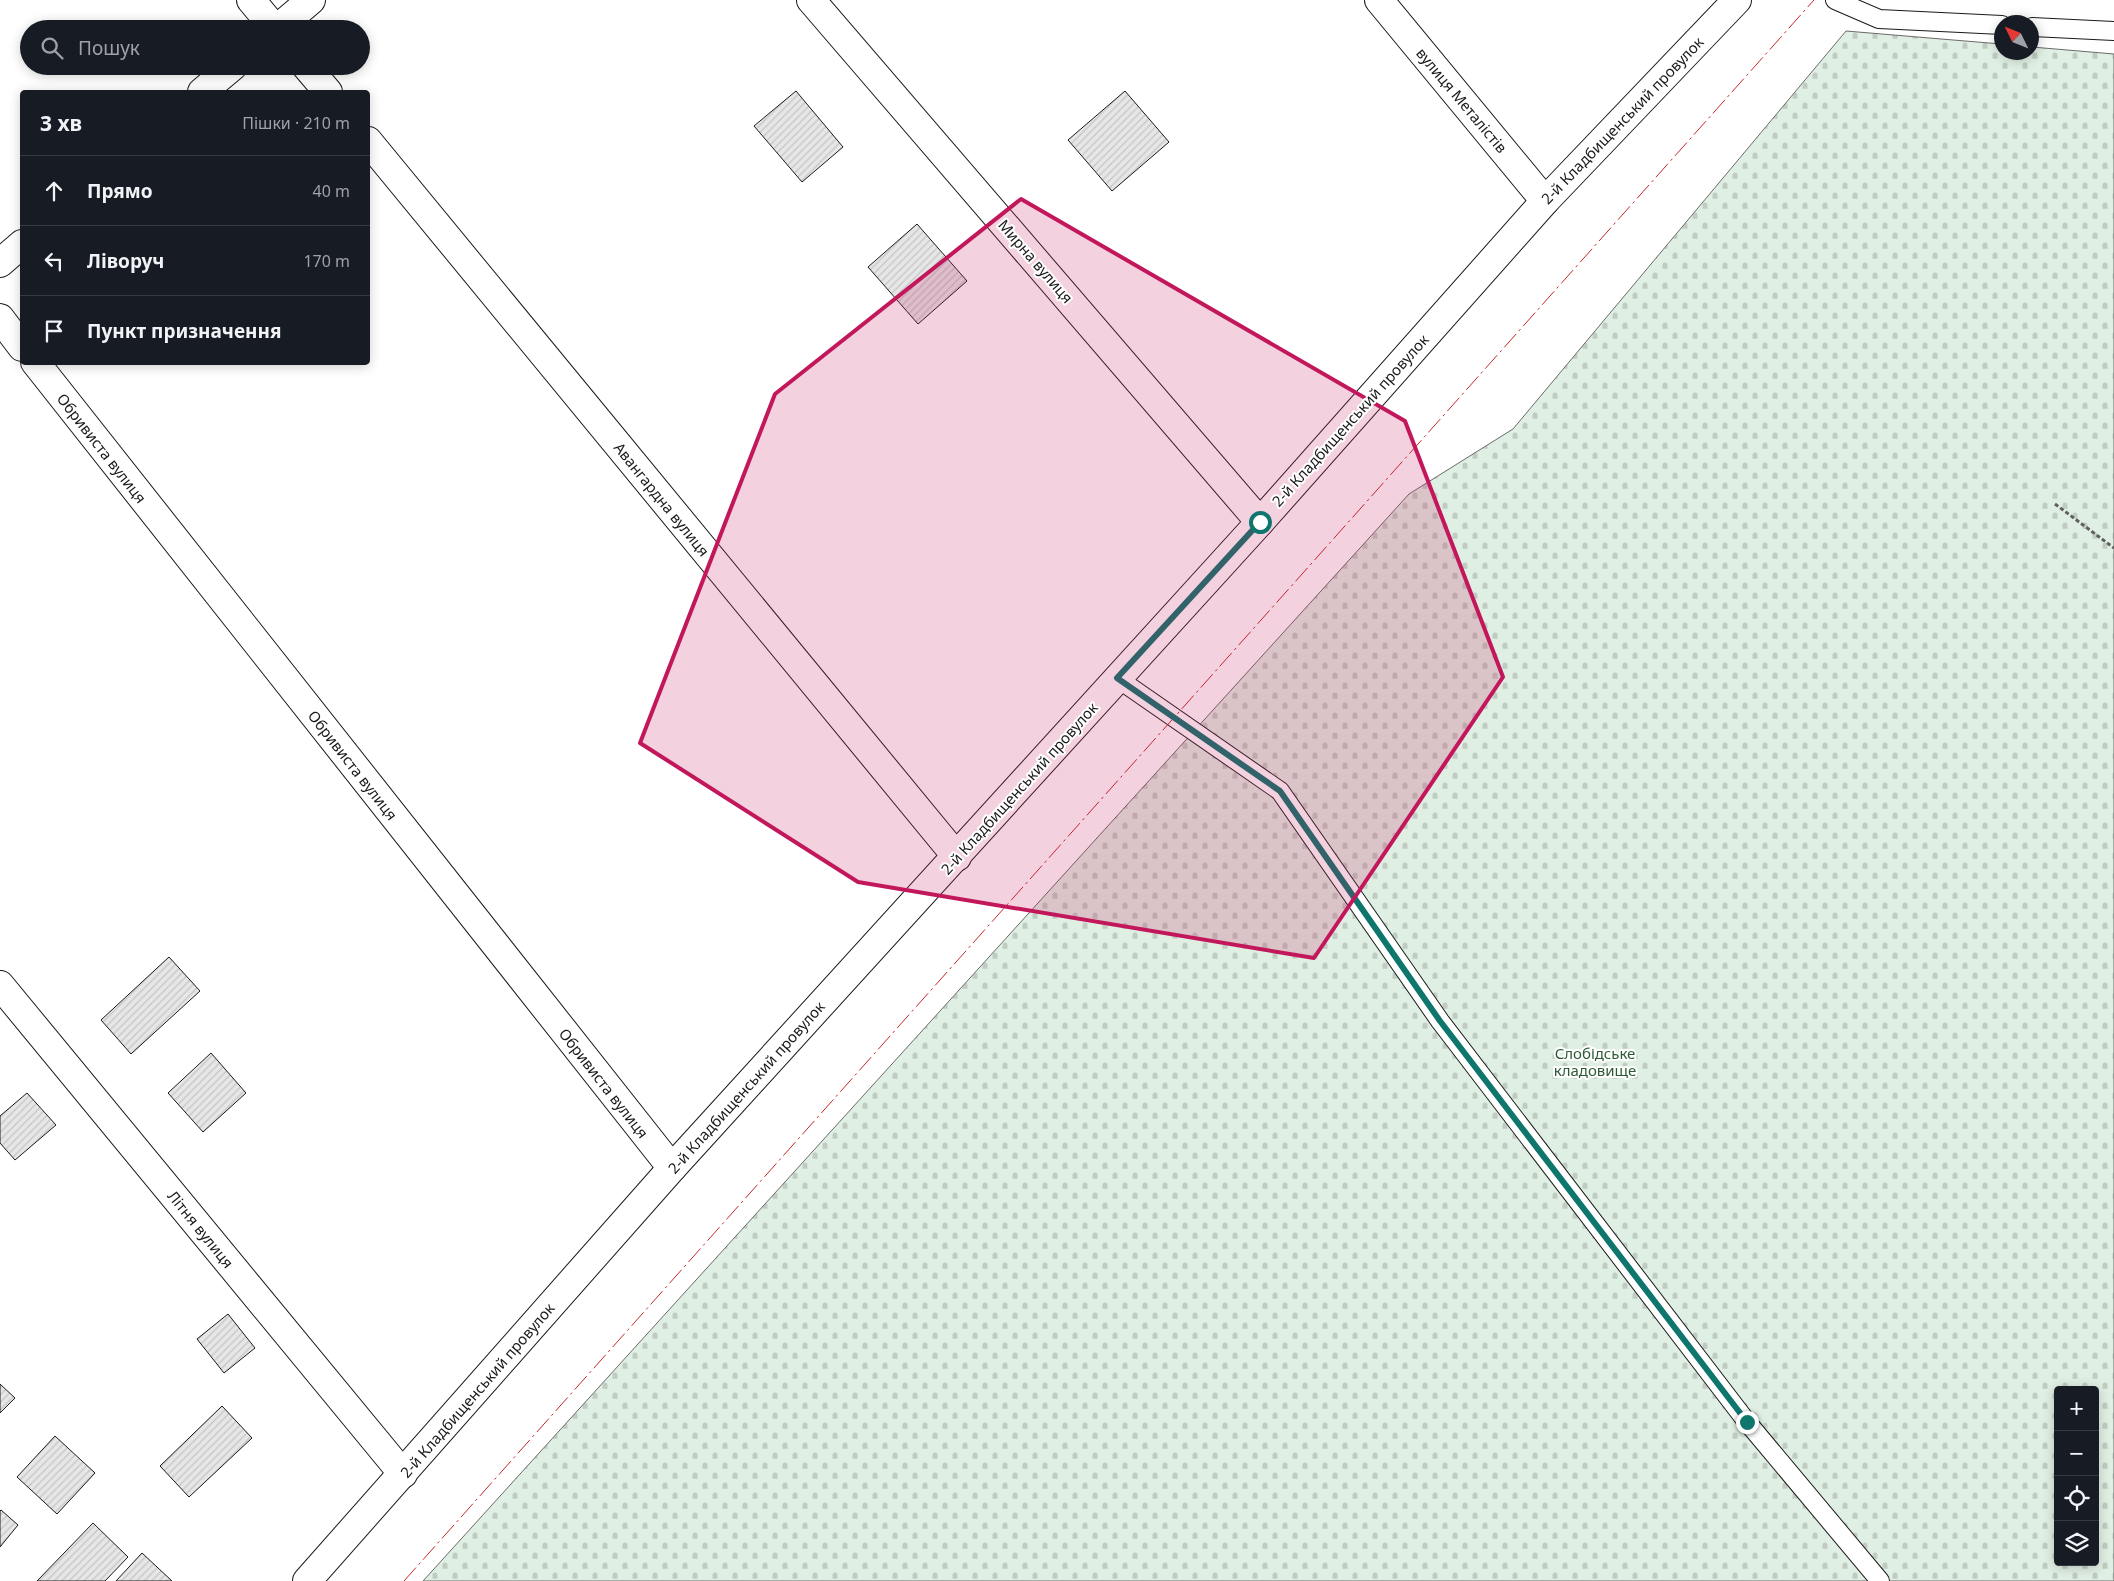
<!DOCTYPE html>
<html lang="uk">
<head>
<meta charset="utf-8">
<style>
	:root { --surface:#171b24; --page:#20242c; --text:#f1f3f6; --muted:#9ea1a6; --line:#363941 }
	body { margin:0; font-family:"Noto Sans",sans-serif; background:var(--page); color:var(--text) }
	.controls { position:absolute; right:15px; bottom:15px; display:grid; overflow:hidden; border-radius:5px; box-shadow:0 2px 12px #0003 }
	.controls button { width:45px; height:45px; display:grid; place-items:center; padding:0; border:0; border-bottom:1px solid var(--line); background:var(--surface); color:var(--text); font:25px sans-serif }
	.compass { position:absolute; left:1994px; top:15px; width:45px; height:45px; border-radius:50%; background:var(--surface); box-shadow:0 2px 12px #0003; rotate:313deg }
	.stop { position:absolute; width:15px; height:15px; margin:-11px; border:4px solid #0f766e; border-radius:50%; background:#fff }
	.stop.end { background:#0f766e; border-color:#fff; box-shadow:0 1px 5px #0008 }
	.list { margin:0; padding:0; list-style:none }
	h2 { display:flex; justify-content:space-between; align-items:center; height:65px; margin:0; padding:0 20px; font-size:21px }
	h2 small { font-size:16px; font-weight:400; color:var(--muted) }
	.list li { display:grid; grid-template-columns:32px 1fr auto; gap:15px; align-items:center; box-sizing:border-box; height:70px; padding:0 20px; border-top:1px solid var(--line) }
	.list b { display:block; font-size:19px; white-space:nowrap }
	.list em { font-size:16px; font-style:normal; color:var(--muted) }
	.icon { flex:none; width:28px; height:28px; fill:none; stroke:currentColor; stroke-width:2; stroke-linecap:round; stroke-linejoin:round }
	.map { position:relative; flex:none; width:2114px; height:1581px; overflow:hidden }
	.search { position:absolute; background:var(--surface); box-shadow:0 2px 12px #0003; left:20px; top:20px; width:350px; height:55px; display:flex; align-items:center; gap:12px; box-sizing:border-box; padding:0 18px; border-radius:28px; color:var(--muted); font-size:19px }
	.panel { position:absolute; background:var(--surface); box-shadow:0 2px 12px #0003; left:20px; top:90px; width:350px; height:275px; border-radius:5px }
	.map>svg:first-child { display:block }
</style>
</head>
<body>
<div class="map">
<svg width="2114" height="1581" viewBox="0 0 2114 1581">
	<defs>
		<pattern id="cemetery-stones" width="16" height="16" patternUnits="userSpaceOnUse" patternTransform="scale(1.25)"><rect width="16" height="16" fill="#e0efe3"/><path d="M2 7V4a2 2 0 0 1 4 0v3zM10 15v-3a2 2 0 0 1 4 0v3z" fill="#c0ccc2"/></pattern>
		<pattern id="building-hatch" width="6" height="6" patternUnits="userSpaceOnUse" patternTransform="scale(1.25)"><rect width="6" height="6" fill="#e6e6e6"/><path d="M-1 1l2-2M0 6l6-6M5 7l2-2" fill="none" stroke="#c5c5c5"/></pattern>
	</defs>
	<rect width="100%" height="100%" fill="#fff"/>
	<path fill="url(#cemetery-stones)" stroke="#6a6a6a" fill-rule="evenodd" d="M 1846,31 L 2001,44 L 2002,52 L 2032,52 L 2032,47 L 2114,54 L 2114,1581 L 423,1581 L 1409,494 L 1513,429 ZM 2058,1390 L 2095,1390 L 2095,1562 L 2058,1562 Z"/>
	<g fill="url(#building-hatch)" stroke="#1a1a1a">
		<polygon points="796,91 843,147 802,182 754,126"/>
		<polygon points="1125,91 1169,142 1112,191 1068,140"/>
		<polygon points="917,224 967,281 918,324 868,267"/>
		<polygon points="169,957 200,991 131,1054 101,1020"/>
		<polygon points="211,1053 246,1093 203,1132 168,1093"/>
		<polygon points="27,1093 56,1125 15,1160 0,1143 0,1116"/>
		<polygon points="228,1314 255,1348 224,1373 197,1339"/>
		<polygon points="0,1384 15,1398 0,1413"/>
		<polygon points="222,1406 252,1438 189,1497 160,1466"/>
		<polygon points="55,1436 95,1473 57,1514 17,1477"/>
		<polygon points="1,1510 18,1525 0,1547 0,1511"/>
		<polygon points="93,1523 128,1557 105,1581 37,1581"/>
		<polygon points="142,1553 172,1581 116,1581"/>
	</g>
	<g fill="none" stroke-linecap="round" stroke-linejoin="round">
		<g stroke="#1a1a1a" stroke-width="20">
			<g id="service">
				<polyline points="1835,0 1879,19 2002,25"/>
				<polyline points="2032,27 2114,31"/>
				<polyline points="1117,678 1280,791 1440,1021 1747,1422 1880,1581"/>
			</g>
		</g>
		<g stroke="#1a1a1a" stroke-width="30">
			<g id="minor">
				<polyline points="251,0 275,29"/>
				<polyline points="811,0 1260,522"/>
				<polyline points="1379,0 1545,201"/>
				<polyline points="306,66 328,92"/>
				<polyline points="368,141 957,857"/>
				<polyline points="0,318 22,347"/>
				<polyline points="35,362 672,1168"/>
				<polyline points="0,985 403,1474"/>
				<polyline points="307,1581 672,1168 1260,522 1545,201 1737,0"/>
			</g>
		</g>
		<g stroke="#1a1a1a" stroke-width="30">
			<g id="tertiary">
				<polyline points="277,29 311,0"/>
				<polyline points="202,92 233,66"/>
				<polyline points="0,263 22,244"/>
			</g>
		</g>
		<polyline stroke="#5f5f5f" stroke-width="3" stroke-dasharray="4 2.5" stroke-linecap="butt" points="2055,504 2114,548"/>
		<use href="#service" stroke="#fff" stroke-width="18"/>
		<use href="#minor" stroke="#fff" stroke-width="28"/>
		<use href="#tertiary" stroke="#fff" stroke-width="28"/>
		<polyline stroke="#c62828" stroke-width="1" stroke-dasharray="18 4 2.5 4" stroke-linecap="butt" points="404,1581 1814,0"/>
	</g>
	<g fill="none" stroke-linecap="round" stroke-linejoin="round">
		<polyline stroke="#0f766e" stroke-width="6" points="1260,522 1117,678 1280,791 1440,1021 1747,1422"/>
	</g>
	<path fill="#c2185b" fill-opacity="0.2" stroke="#c2185b" stroke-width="4" stroke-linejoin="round" d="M 1021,199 L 1405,421 L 1503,677 L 1314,958 L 858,882 L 640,743 L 775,394 Z"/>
	<g text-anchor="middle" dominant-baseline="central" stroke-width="4" stroke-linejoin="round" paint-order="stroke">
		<g font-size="15" fill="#1a1a1a" stroke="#fff">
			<text transform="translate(1462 100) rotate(50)">вулиця Металістів</text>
			<text transform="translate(1622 120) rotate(-46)">2-й Кладбищенський провулок</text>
			<text transform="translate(1036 261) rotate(49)">Мирна вулиця</text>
			<text transform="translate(1350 420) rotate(-48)">2-й Кладбищенський провулок</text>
			<text transform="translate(102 448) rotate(52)">Обривиста вулиця</text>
			<text transform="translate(662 499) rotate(51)">Авангардна вулиця</text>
			<text transform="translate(353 765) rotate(52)">Обривиста вулиця</text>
			<text transform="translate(1019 788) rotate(-48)">2-й Кладбищенський провулок</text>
			<text transform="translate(604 1083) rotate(52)">Обривиста вулиця</text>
			<text transform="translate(746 1087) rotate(-48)">2-й Кладбищенський провулок</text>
			<text transform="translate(201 1229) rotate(51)">Літня вулиця</text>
			<text transform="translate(477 1390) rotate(-49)">2-й Кладбищенський провулок</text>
		</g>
		<g font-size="15" fill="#2b5a34" stroke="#fff">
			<text x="1595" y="1053">Слобідське<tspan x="1595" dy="17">кладовище</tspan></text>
		</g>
	</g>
</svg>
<div class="controls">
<button>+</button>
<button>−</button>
<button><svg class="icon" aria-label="locate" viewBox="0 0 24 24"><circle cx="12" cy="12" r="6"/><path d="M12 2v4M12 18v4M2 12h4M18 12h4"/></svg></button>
<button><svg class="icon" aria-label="layers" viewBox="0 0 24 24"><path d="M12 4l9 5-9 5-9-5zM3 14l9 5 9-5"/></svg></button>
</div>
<svg class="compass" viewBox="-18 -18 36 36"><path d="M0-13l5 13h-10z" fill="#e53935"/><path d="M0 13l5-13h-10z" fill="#9ea1a6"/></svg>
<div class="stop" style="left:1260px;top:522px"></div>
<div class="stop end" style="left:1747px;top:1422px"></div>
<div class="search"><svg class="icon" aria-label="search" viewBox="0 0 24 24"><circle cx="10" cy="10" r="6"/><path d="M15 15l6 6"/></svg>Пошук</div>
<section class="panel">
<h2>3 хв<small>Пішки · 210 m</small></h2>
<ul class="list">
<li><svg class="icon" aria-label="ahead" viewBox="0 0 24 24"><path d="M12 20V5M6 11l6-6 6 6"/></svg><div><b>Прямо</b></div><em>40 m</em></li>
<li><svg class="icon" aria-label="left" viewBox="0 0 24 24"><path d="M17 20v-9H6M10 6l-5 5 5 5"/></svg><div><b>Ліворуч</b></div><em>170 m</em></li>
<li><svg class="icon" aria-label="arrive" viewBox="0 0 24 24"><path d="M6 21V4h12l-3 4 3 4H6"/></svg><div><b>Пункт призначення</b></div></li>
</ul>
</section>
</div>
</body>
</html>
